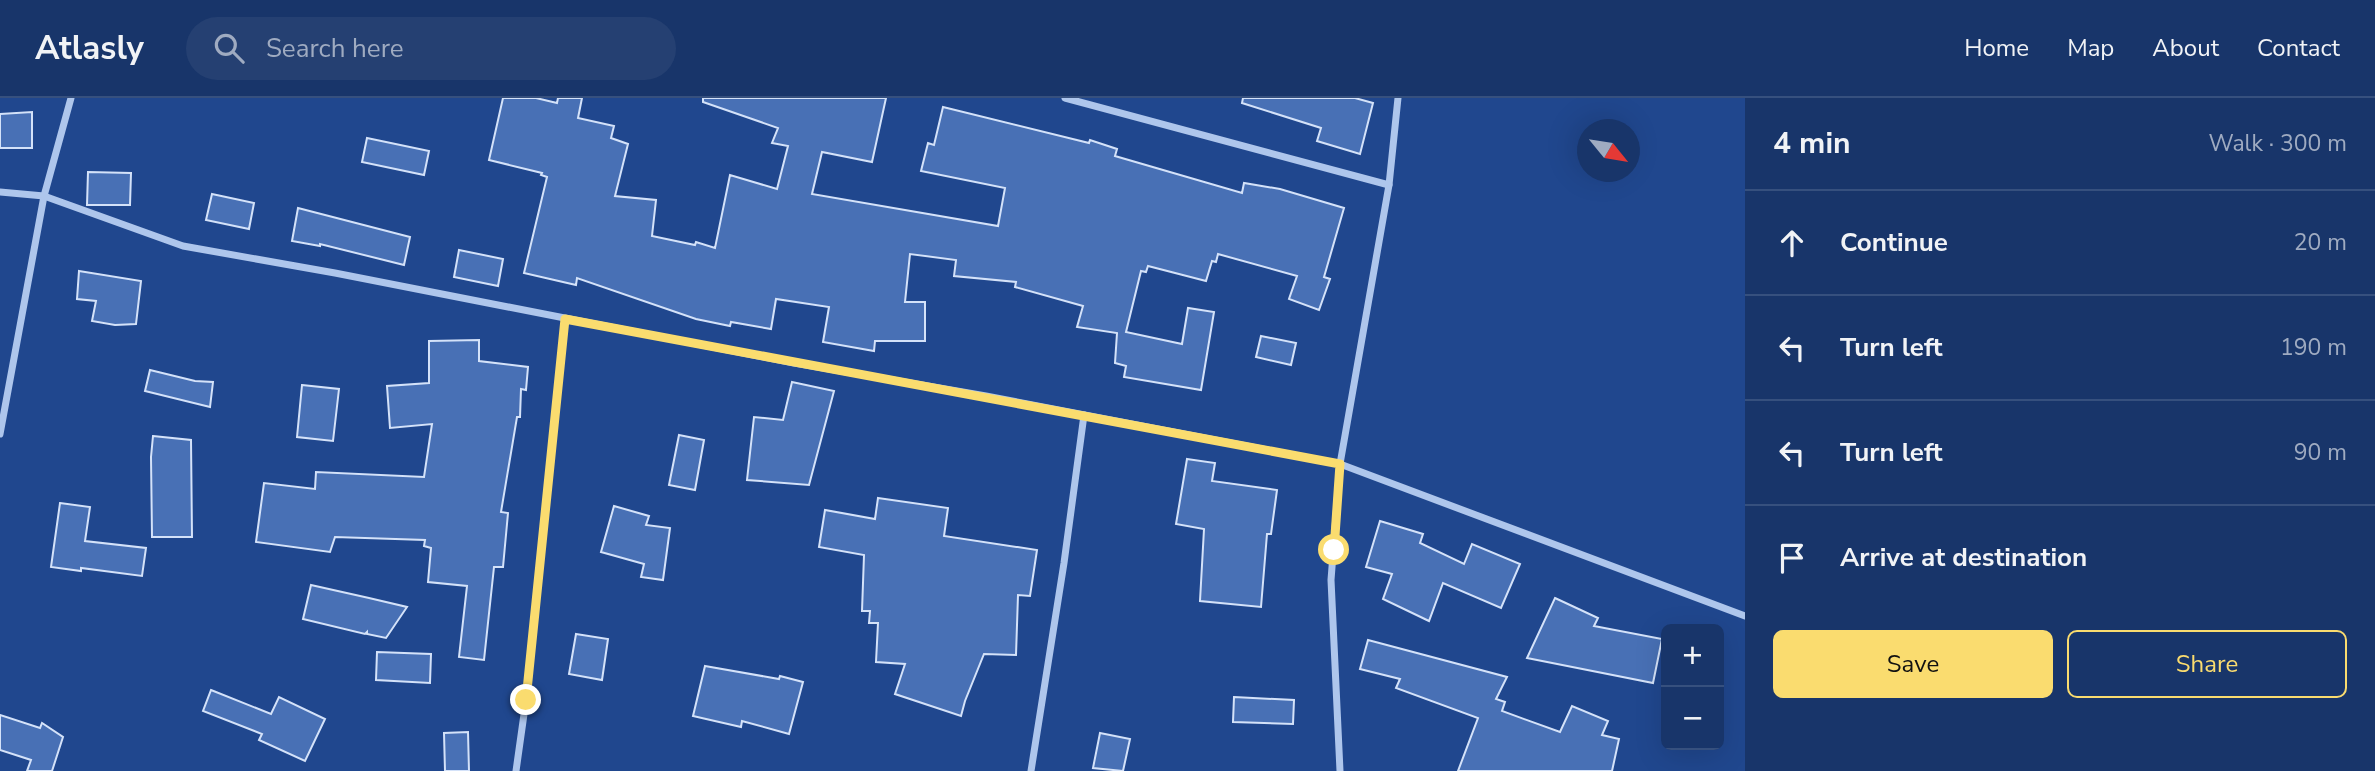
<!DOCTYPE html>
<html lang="en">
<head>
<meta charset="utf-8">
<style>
	:root { --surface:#18356a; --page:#254072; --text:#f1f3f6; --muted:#9fabc1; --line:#36507e; --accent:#fadc6f }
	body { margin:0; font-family:"Nunito Sans",sans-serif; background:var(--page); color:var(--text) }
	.controls { position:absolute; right:21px; bottom:21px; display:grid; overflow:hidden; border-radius:10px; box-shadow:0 7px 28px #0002 }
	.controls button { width:63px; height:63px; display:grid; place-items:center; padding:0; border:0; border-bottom:2px solid var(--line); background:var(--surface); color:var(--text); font:35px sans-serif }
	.compass { position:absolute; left:1577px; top:21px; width:63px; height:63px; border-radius:50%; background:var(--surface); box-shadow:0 7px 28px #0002; rotate:120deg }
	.stop { position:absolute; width:21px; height:21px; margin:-16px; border:5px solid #fadc6f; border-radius:50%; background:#fff }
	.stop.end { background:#fadc6f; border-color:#fff; box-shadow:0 2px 7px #0008 }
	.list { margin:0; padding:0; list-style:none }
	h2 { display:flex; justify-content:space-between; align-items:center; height:91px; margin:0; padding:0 28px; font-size:30px }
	h2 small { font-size:23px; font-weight:400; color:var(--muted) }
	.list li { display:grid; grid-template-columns:46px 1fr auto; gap:21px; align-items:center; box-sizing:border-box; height:105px; padding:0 28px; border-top:2px solid var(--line) }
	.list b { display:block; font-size:26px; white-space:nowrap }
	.list em { font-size:23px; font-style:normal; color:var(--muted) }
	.actions { display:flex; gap:14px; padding:21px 28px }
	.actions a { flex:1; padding:16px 0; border:2px solid var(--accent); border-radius:10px; text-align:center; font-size:24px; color:var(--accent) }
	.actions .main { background:var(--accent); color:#111 }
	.icon { flex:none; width:38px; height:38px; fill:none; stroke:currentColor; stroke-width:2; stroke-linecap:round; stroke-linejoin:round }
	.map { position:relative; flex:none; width:1745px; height:673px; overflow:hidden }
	header { display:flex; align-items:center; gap:42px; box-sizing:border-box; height:98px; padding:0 35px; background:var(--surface); border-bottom:2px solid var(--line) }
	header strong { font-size:33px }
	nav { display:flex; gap:38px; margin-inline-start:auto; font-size:24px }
	.search { width:490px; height:63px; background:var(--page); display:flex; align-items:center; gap:18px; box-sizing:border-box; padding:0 24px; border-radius:38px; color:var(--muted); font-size:26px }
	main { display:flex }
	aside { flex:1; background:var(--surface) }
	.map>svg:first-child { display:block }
</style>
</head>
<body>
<header>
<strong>Atlasly</strong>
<div class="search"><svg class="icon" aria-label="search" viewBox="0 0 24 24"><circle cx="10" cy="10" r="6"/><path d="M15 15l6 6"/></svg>Search here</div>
<nav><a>Home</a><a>Map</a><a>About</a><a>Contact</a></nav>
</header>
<main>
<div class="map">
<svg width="1745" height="673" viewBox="0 0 1745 673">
	<rect width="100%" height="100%" fill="#20478e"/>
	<g fill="#4870b5" stroke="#d4e2f9" stroke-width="2">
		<polygon points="503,0 536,0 557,5 558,0 582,0 578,20 614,28 611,40 628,46 615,98 656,102 652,138 695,147 696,144 715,150 730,77 777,91 788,48 772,45 778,30 703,4 703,0 886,0 872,64 822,54 812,96 998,128 1005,90 921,73 928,45 934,47 943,9 1089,45 1090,42 1117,51 1115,58 1242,95 1244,85 1280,91 1344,110 1324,179 1330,181 1319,212 1289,201 1297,178 1218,156 1216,164 1212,163 1206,183 1148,168 1146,174 1141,173 1126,234 1182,246 1188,210 1214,214 1201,292 1124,279 1126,268 1115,265 1117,235 1077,229 1083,208 1015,189 1016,184 954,178 956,162 910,156 905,204 925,204 925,243 875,243 874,253 823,244 829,209 776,201 771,231 731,224 730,228 696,221 577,180 576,187 524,175 547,79 541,77 542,75 489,62"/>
		<polygon points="1243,0 1355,0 1373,5 1360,56 1317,43 1321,30 1242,5"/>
		<polygon points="32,14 32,50 0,50 0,16"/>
		<polygon points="367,40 429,53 424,77 362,64"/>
		<polygon points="88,74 131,75 130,107 87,107"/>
		<polygon points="212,96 254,105 249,131 206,122"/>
		<polygon points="298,110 410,139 404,167 320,146 320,148 292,143"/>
		<polygon points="459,152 503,161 498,188 454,179"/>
		<polygon points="79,173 141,183 136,226 115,227 92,223 96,203 77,201"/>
		<polygon points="1261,238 1296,245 1291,267 1256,259"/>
		<polygon points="479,242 479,263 528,269 526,292 521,291 520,319 517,319 501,414 508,415 503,469 494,469 484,562 459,559 467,488 428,484 431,450 424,448 425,442 335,439 330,454 256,444 264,385 315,391 316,374 424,379 432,326 390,330 387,288 429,285 429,243"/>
		<polygon points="150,272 195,283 213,284 210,309 145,293"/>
		<polygon points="792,284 834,293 809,387 747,382 754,319 783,322"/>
		<polygon points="302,287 339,291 333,343 297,339"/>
		<polygon points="679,337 704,342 695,392 669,387"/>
		<polygon points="153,338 191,342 192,439 152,439 151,359"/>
		<polygon points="1187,361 1215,365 1212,383 1277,392 1271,436 1267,436 1261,509 1200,503 1204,431 1176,426"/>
		<polygon points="878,400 948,410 944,438 1037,452 1030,498 1018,497 1016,557 984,556 965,603 961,618 895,596 905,566 876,564 878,525 869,525 870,513 862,513 864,457 819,449 825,412 875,421"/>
		<polygon points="60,405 90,409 85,443 146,450 142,478 81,470 81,473 51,469"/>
		<polygon points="614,408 649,418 646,427 670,430 663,482 641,479 644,466 601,454"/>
		<polygon points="1380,423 1423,436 1420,445 1464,466 1472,446 1520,466 1501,510 1443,485 1429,523 1383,501 1392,476 1366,469"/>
		<polygon points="311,487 369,500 407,509 386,540 367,536 367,534 365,536 303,521"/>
		<polygon points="1555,500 1598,520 1594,528 1662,541 1653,585 1527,560"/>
		<polygon points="576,536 608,541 602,582 569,576"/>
		<polygon points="1368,542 1507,579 1496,601 1505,604 1502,613 1560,634 1572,608 1608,623 1602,637 1619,641 1612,673 1458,673 1478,620 1396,590 1400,581 1360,571"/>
		<polygon points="377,554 431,556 430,585 376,582"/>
		<polygon points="705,568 779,581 780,578 803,584 789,636 742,623 741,629 693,618"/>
		<polygon points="211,592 271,616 279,599 325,621 305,663 259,642 262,636 203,613"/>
		<polygon points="1234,599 1294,602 1293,626 1233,624"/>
		<polygon points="0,617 40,630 42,625 63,639 52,673 27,673 31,662 0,652"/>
		<polygon points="468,634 469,673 445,673 444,635"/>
		<polygon points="1100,635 1130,641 1123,673 1093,670"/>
	</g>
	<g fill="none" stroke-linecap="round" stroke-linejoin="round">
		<g stroke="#aec6ec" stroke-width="7">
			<polyline points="1065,0 1389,87"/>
			<polyline points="0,94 44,98 183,148 335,175 794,265 986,298 1340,366 1745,518"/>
			<polyline points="0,336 44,98 71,0"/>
			<polyline points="516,673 526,602 565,221"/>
			<polyline points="1031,673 1064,465 1084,317"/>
			<polyline points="1340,673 1331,482 1340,366 1389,87 1398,0"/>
		</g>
	</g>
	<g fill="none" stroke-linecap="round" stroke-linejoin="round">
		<polyline stroke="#fadc6f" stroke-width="9" points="526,602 565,221 1340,366 1334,452"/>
	</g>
</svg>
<div class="controls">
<button>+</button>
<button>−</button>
</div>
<svg class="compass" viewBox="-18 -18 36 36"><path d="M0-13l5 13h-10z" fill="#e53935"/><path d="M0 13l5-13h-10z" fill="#9fabc1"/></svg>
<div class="stop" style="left:1334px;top:452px"></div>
<div class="stop end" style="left:526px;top:602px"></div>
</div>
<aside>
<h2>4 min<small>Walk · 300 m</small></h2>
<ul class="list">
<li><svg class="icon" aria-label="ahead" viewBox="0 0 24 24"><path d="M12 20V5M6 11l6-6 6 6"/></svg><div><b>Continue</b></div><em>20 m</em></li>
<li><svg class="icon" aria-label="left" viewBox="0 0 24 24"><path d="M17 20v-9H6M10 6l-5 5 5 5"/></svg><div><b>Turn left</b></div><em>190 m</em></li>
<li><svg class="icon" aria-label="left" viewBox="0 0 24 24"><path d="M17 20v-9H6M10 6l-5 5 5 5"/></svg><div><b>Turn left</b></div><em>90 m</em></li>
<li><svg class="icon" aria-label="arrive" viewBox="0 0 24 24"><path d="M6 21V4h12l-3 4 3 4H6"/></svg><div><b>Arrive at destination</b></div></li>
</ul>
<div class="actions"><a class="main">Save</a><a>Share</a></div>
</aside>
</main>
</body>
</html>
